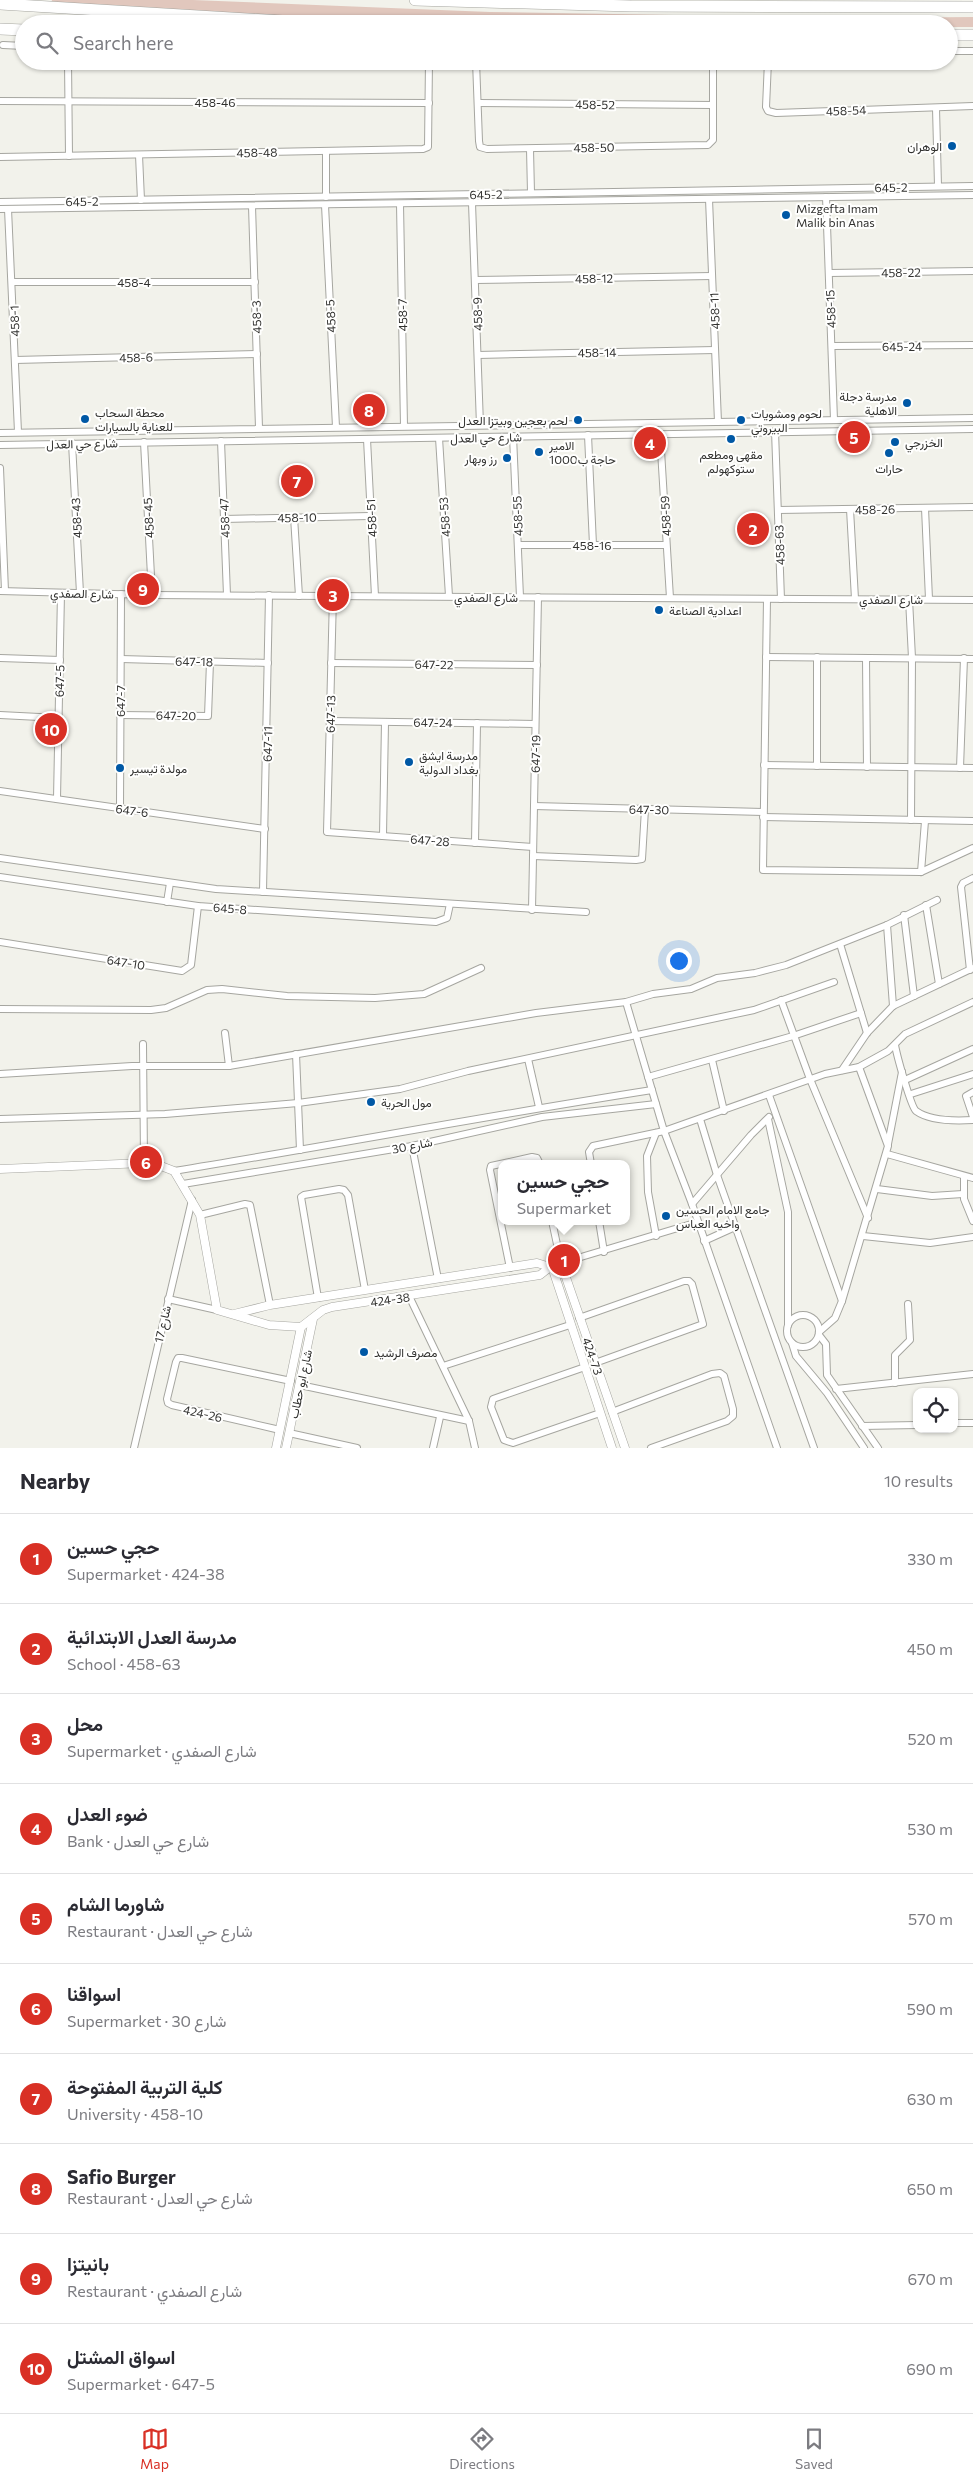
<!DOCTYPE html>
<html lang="en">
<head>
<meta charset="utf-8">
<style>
	:root { --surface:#fff; --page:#f2f2f3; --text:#2b2b33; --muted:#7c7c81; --line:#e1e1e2; --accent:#d93025 }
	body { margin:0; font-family:Commissioner,Vazirmatn,sans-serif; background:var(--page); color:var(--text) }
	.controls { position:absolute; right:15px; bottom:15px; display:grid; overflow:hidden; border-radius:10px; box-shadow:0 1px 4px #0004 }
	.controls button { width:45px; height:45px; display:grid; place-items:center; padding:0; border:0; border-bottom:1px solid var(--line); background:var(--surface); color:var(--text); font:25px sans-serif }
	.you { position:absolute; left:678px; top:960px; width:18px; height:18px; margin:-12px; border:4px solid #fff; border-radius:50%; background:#1a73e8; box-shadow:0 0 0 8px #1a73e833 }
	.badge { display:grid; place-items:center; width:32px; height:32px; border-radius:50%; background:var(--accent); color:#fff; font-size:16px; font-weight:700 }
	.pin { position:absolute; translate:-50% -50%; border:2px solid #fff; box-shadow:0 1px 5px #0006 }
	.popup { position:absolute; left:498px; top:1160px; width:132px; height:65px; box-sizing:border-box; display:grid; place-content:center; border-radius:10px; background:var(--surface); filter:drop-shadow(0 1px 4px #0005); font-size:16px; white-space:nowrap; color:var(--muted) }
	.popup b { font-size:19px; color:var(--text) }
	.popup::after { content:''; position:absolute; left:50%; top:100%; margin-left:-10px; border:10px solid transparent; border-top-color:var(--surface) }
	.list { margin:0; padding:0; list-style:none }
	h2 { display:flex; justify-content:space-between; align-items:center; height:65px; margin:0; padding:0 20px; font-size:21px }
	h2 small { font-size:16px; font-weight:400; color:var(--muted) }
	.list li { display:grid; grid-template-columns:32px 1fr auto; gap:15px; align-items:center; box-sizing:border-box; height:90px; padding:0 20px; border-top:1px solid var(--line) }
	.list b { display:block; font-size:19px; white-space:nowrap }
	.list p { margin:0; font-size:16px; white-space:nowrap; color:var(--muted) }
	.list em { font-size:16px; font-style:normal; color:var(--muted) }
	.icon { flex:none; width:28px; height:28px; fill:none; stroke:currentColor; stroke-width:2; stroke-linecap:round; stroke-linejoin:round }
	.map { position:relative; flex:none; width:973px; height:1448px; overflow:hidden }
	.search { position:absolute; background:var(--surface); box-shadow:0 1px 4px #0004; left:15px; right:15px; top:15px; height:55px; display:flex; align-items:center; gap:12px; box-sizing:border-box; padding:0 18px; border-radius:28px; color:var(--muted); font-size:19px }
	.sheet { height:965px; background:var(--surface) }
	nav { display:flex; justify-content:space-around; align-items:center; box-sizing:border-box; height:70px; border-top:1px solid var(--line); background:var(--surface); font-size:14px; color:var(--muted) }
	nav a { display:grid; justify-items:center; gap:2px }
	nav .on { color:var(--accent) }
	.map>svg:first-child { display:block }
</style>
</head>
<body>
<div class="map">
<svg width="973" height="1448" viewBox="0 0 973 1448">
	<rect width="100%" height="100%" fill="#f2f2eb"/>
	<polygon fill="#e1c7bd" points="52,0 193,0 490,12 863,18 973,17 973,27 949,27 949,24 442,24 252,17 51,4"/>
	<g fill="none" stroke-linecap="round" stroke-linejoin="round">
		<g stroke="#a6a6a0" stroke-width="8">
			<g id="minor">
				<polyline points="3,45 24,46"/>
				<polyline points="949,51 973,51"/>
				<polyline points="68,61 69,156"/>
				<polyline points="476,61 479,141 480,147 487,149 708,145 713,140 713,61"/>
				<polyline points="768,61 766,107 768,111 776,113 973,106"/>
				<polyline points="0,101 429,103"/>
				<polyline points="478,103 713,105"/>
				<polyline points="936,108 938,186"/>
				<polyline points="530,149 531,193"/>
				<polyline points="326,151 326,197"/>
				<polyline points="139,155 141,200"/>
				<polyline points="0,157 423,149 428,147 429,61"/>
				<polyline points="826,197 834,420"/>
				<polyline points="709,199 718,422"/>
				<polyline points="0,202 973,186"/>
				<polyline points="472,203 480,425"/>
				<polyline points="400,204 404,426"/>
				<polyline points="325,205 336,427"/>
				<polyline points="252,206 259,428"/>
				<polyline points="0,209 973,195"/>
				<polyline points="8,209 18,432"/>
				<polyline points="829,273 973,271"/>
				<polyline points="476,280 712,276"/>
				<polyline points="13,282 255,282"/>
				<polyline points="832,346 973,345"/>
				<polyline points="478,355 715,350"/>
				<polyline points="15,360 257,354"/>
				<polyline points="775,431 781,599"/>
				<polyline points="0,433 973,418"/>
				<polyline points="660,434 670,598"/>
				<polyline points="588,435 593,545"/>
				<polyline points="513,436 520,597"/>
				<polyline points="439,438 449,596"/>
				<polyline points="367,439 375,596"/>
				<polyline points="221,441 227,595"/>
				<polyline points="144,442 152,595"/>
				<polyline points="72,443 80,593"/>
				<polyline points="0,445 973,429"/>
				<polyline points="0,468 5,591"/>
				<polyline points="925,508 929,599"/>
				<polyline points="850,509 855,599"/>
				<polyline points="778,510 973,507"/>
				<polyline points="294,517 299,596"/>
				<polyline points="224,519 370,516"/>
				<polyline points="518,545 666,545"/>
				<polyline points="0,591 152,595 973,600"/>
				<polyline points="333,596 327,832 533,847"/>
				<polyline points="767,599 763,870 921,872 925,821"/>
				<polyline points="909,599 912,658 911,820"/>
				<polyline points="766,657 973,659"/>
				<polyline points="0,658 60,660"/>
				<polyline points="866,658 867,767"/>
				<polyline points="121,659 268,663"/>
				<polyline points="331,663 537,665"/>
				<polyline points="0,715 59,718"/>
				<polyline points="120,715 208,716 210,662"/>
				<polyline points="330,721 535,724"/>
				<polyline points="764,765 973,768"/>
				<polyline points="817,766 817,657"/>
				<polyline points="960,768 964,658"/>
				<polyline points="0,791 265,829"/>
				<polyline points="57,799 61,593"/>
				<polyline points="534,806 763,812"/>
				<polyline points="120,808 121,594"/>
				<polyline points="763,817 973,821"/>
				<polyline points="383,836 385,722"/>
				<polyline points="475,843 477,723"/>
				<polyline points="533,856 636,860 642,859 645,809"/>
				<polyline points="0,858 216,889 586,912"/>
				<polyline points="921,872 973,848"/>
				<polyline points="0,877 198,906 436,922 447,918 450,904"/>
				<polyline points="263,892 269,595"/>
				<polyline points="167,902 170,883"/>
				<polyline points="926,905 939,984"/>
				<polyline points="532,910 538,597"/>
				<polyline points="904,915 914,996"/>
				<polyline points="887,925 893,1006"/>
				<polyline points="0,942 182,971 191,965 198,906"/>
				<polyline points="840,944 867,1033"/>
				<polyline points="970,970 961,887 963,883 973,878"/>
				<polyline points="781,1000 810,1079 868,1218"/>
				<polyline points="626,1002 664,1131 692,1204 777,1448"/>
				<polyline points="0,1009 151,1010 166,1008 207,990 222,989 287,996 375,998 424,994 481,968"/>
				<polyline points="225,1033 229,1066"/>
				<polyline points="143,1044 144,1163"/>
				<path d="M 895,1045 C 897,1056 911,1107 916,1111 C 930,1121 957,1121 973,1120"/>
				<polyline points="296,1054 300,1150"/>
				<polyline points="528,1059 539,1107"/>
				<polyline points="712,1060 724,1111"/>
				<polyline points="842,1070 867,1033 893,1006 973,968"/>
				<polyline points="0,1074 132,1066 229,1066 536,1013 626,1002 653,994 691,989 717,978 755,973 786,965 887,925 937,900"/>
				<polyline points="648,1077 793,1036 861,1013"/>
				<polyline points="905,1080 973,1049"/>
				<polyline points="973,1092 966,1096 973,1117"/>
				<polyline points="911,1094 973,1074"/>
				<polyline points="769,1095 842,1301"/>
				<polyline points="0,1119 165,1114 298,1103 400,1089 468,1071 754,1010 834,982"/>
				<polyline points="700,1119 717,1175 814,1448"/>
				<polyline points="768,1119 788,1212 788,1325"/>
				<polyline points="888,1144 902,1072"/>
				<polyline points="412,1146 438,1279"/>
				<polyline points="887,1154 973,1178"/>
				<polyline points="591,1164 589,1152 593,1146 664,1131 825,1074 859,1067 888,1051 905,1034 973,1002"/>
				<path d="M 174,1171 C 333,1145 492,1115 652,1090"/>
				<polyline points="964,1177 964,1199 973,1221"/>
				<polyline points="183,1184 412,1146 542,1117 656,1104"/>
				<polyline points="877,1189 932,1196 963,1194"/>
				<polyline points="692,1204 751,1135 769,1117"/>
				<polyline points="200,1215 245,1204 250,1205 270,1305"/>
				<polyline points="552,1221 561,1263 698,1222"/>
				<polyline points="599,1221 604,1252"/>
				<polyline points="656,1236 648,1192 647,1156 656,1133"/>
				<polyline points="863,1236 930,1243 973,1237"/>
				<polyline points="704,1241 735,1227"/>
				<polyline points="510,1268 490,1170 491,1166 532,1157 537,1158 540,1164"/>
				<polyline points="409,1296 469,1421 475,1448"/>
				<polyline points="318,1298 301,1197 304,1195 339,1189 344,1190 348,1195 365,1290"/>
				<polyline points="168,1299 217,1310"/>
				<circle cx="803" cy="1331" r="16"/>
				<polyline points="579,1318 684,1281 689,1281 692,1284 703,1324 595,1363"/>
				<polyline points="819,1332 835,1318 842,1301 888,1146 859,1067"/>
				<polyline points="819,1335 826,1344 827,1375 878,1448"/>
				<polyline points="792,1343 796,1356 827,1393 864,1448"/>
				<polyline points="443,1366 570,1325"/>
				<polyline points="585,1367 493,1399 491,1407 504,1440 513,1443 600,1413"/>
				<polyline points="895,1383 895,1355 910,1340 908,1304"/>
				<polyline points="300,1385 469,1421"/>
				<polyline points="836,1389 973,1374"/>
				<polyline points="612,1412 712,1374 720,1373 724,1376 733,1409 733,1416 727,1421 651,1448"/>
				<polyline points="954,1423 973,1423"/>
				<polyline points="862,1426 917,1425"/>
				<polyline points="280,1430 172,1405 168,1403 167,1399 176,1362 178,1358 182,1358 291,1381"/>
				<polyline points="289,1433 357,1448"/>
				<polyline points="134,1448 192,1200"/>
				<polyline points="433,1448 440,1417"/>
			</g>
		</g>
		<g stroke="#a6a6a0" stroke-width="9">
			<g id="tertiary">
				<polyline points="0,1169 144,1163 161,1166 174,1171 200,1215 217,1310 269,1325 301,1327 323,1310 332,1307 540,1275 550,1267 561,1263 625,1448"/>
				<polyline points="552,1267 612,1448"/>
				<polyline points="234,1314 270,1305 537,1263 550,1267"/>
				<polyline points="276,1448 301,1327"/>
				<polyline points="286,1448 313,1319"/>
			</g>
		</g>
		<g stroke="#a6a6a0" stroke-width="12">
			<g id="motorway">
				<polyline points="415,0 631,6 973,7"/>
				<polyline points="0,4 331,24"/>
				<polyline points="0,29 24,30"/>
				<polyline points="949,35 973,35"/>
			</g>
		</g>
		<use href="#minor" stroke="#fff" stroke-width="6"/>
		<use href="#tertiary" stroke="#fff" stroke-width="8"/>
		<use href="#motorway" stroke="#fff" stroke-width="11"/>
	</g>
	<g fill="#0058a5" stroke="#fffffe" stroke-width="2">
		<circle cx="952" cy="146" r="5"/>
		<circle cx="786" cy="215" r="5"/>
		<circle cx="907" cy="403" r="5"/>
		<circle cx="85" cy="419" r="5"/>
		<circle cx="578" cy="420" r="5"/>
		<circle cx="741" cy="420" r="5"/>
		<circle cx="731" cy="439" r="5"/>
		<circle cx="895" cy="442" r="5"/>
		<circle cx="539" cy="452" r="5"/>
		<circle cx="889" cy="453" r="5"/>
		<circle cx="507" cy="458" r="5"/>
		<circle cx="659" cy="610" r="5"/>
		<circle cx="409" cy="762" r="5"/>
		<circle cx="120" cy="768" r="5"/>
		<circle cx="371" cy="1102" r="5"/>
		<circle cx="666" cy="1216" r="5"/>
		<circle cx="364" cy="1352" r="5"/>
	</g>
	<g text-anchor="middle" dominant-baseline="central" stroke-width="4" stroke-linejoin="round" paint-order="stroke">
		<g font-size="12" fill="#31312f" stroke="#fffffe">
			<text x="215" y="102">458-46</text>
			<text transform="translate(595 104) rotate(1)">458-52</text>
			<text transform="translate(846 110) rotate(-2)">458-54</text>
			<text transform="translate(594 147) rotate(-1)">458-50</text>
			<text transform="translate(257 152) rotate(-1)">458-48</text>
			<text transform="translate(891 187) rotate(-1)">645-2</text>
			<text transform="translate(486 194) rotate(-1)">645-2</text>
			<text transform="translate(82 201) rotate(-1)">645-2</text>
			<text transform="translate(901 272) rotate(-1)">458-22</text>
			<text transform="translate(594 278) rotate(-1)">458-12</text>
			<text x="134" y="282">458-4</text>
			<text transform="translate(830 309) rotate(-92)">458-15</text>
			<text transform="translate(714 311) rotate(-92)">458-11</text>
			<text transform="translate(477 314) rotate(-92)">458-9</text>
			<text transform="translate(402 315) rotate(-91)">458-7</text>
			<text transform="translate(330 316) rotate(-93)">458-5</text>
			<text transform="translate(256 317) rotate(-92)">458-3</text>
			<text transform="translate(14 321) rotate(-92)">458-1</text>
			<text transform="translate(902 346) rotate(-1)">645-24</text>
			<text transform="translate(597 352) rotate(-1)">458-14</text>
			<text transform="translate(136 357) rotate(-1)">458-6</text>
			<text transform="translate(486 437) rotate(-1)">شارع حي العدل</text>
			<text transform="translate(82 443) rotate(-1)">شارع حي العدل</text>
			<text transform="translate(875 509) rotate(-1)">458-26</text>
			<text transform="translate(517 516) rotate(-92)">458-55</text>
			<text transform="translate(665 516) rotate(-93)">458-59</text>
			<text transform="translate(297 517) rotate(-1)">458-10</text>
			<text transform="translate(444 517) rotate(-94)">458-53</text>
			<text transform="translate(76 518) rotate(-93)">458-43</text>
			<text transform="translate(148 518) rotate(-93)">458-45</text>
			<text transform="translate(224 518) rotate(-92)">458-47</text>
			<text transform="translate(371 518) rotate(-93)">458-51</text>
			<text x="592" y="545">458-16</text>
			<text transform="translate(779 545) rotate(-92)">458-63</text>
			<text transform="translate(82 593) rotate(1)">شارع الصفدي</text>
			<text x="486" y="597">شارع الصفدي</text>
			<text x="891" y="599">شارع الصفدي</text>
			<text transform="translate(194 661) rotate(1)">647-18</text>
			<text transform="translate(434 664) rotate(1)">647-22</text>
			<text transform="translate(59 681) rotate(-89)">647-5</text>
			<text transform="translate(120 701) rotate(-90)">647-7</text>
			<text transform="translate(330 714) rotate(-89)">647-13</text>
			<text transform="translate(176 715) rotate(1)">647-20</text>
			<text transform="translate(433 722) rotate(1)">647-24</text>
			<text transform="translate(267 744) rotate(-89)">647-11</text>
			<text transform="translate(535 754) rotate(-89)">647-19</text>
			<text transform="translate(649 809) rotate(1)">647-30</text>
			<text transform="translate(132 810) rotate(8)">647-6</text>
			<text transform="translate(430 840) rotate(4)">647-28</text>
			<text transform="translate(230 908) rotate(4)">645-8</text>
			<text transform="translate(126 962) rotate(9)">647-10</text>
			<text transform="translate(412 1145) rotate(-11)">شارع 30</text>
			<text transform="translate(390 1299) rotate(-8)">424-38</text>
			<text transform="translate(162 1324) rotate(-77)">شارع 17</text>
			<text transform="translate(593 1356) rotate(71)">424-73</text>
			<text transform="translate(300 1384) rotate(-78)">شارع ابو حطاب</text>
			<text transform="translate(203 1413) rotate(13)">424-26</text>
		</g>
		<g font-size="12" fill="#31312f" stroke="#fffffe" text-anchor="start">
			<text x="942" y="146" text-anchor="end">الوهران</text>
			<text x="796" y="208">Mizgefta Imam<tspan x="796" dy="14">Malik bin Anas</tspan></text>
			<text x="897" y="396" text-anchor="end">مدرسة دجلة<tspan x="897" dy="14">الاهلية</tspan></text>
			<text x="95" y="412">محطة السحاب<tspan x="95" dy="14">للعناية بالسيارات</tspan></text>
			<text x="751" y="413">لحوم ومشويات<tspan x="751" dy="14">البيروتي</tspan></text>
			<text x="568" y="420" text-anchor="end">لحم بعجين وبيتزا العدل</text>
			<text x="905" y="442">الخزرجي</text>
			<text x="549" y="445">الامير<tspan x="549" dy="14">حاجة ب1000</tspan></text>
			<text x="731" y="454" text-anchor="middle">مقهى ومطعم<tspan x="731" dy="14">ستوكهولم</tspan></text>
			<text x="497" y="458" text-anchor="end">رز وبهار</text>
			<text x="889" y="468" text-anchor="middle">حارات</text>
			<text x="669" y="610">اعدادية الصناعة</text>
			<text x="419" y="755">مدرسة ايشق<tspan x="419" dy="14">بغداد الدولية</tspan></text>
			<text x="130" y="768">مولدة تيسير</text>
			<text x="381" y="1102">مول الحرية</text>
			<text x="676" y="1209">جامع الامام الحسين<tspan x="676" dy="14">واخيه العباس</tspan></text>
			<text x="374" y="1352">مصرف الرشيد</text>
		</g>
	</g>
</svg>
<div class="controls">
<button><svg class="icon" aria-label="locate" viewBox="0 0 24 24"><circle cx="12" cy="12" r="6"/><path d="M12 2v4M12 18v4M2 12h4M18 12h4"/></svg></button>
</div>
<div class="you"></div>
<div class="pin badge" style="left:564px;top:1260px">1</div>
<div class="popup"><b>حجي حسين</b>Supermarket</div>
<div class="pin badge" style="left:753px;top:529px">2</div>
<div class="pin badge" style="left:333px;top:595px">3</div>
<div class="pin badge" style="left:650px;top:443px">4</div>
<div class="pin badge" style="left:854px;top:437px">5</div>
<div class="pin badge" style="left:146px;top:1162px">6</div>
<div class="pin badge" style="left:297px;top:481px">7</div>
<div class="pin badge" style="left:369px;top:410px">8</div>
<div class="pin badge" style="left:143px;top:589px">9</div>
<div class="pin badge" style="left:51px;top:729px">10</div>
<div class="search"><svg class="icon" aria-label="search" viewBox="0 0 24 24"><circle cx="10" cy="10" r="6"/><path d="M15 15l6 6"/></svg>Search here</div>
</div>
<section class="sheet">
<h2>Nearby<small>10 results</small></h2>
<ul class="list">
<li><span class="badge">1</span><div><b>حجي حسين</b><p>Supermarket · 424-38</p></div><em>330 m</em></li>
<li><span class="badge">2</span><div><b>مدرسة العدل الابتدائية</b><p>School · 458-63</p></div><em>450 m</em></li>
<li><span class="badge">3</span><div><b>محل</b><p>Supermarket · شارع الصفدي</p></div><em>520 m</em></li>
<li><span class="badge">4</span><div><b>ضوء العدل</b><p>Bank · شارع حي العدل</p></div><em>530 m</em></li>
<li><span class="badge">5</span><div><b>شاورما الشام</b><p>Restaurant · شارع حي العدل</p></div><em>570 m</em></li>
<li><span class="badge">6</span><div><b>اسواقنا</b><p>Supermarket · شارع 30</p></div><em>590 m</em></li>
<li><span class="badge">7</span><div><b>كلية التربية المفتوحة</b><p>University · 458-10</p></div><em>630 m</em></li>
<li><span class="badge">8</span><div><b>Safio Burger</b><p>Restaurant · شارع حي العدل</p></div><em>650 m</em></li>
<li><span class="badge">9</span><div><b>بانيتزا</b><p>Restaurant · شارع الصفدي</p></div><em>670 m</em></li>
<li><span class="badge">10</span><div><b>اسواق المشتل</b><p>Supermarket · 647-5</p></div><em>690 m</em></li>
</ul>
</section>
<nav>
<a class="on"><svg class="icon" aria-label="map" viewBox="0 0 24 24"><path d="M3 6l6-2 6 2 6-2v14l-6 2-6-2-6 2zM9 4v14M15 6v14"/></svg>Map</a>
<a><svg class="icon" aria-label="directions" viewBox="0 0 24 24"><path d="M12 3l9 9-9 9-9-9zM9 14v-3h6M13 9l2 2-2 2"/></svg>Directions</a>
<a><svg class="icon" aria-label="saved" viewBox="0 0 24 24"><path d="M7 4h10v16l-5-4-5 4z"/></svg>Saved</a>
</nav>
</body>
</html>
